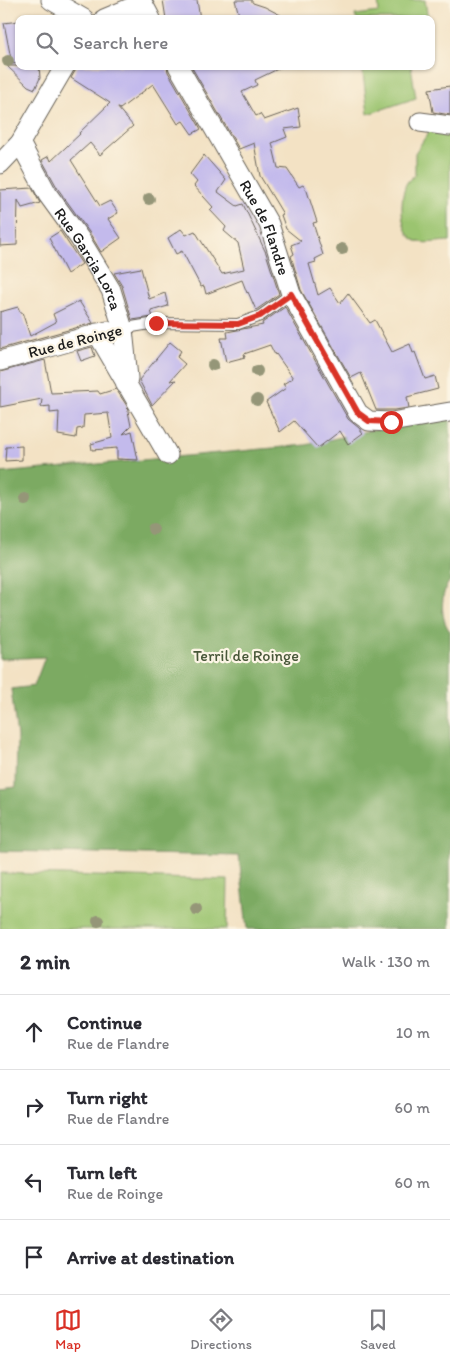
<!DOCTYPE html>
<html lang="en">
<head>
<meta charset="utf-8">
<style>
	:root { --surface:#fff; --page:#f2f2f3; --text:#2b2b33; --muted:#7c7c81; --line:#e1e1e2; --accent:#d93025 }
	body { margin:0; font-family:Itim,sans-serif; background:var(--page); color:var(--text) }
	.stop { position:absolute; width:15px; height:15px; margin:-11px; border:4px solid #d93025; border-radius:50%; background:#fff }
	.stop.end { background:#d93025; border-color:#fff; box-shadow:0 1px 5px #0008 }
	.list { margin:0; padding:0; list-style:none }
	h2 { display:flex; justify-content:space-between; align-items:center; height:65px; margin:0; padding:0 20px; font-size:21px }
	h2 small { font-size:16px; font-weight:400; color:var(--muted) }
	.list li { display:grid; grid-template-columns:32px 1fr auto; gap:15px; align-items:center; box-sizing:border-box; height:75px; padding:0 20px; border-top:1px solid var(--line) }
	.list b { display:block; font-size:19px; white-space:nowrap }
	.list p { margin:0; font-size:16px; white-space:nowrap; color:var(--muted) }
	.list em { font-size:16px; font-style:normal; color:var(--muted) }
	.icon { flex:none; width:28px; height:28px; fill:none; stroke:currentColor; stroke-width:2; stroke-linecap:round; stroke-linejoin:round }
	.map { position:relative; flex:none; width:450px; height:929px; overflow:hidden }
	.search { position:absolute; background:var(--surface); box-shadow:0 1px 4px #0004; left:15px; right:15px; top:15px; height:55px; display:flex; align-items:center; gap:12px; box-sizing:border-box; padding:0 18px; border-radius:10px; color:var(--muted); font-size:19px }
	.sheet { height:365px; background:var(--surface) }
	nav { display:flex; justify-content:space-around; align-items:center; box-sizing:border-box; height:70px; border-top:1px solid var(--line); background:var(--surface); font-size:14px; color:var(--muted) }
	nav a { display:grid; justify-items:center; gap:2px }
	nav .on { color:var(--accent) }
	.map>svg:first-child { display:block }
</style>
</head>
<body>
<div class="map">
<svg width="450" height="929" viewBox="0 0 450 929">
	<rect width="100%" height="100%" fill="#fcf5e5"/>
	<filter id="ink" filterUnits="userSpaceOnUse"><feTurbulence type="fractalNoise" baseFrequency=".02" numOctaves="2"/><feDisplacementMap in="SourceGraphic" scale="10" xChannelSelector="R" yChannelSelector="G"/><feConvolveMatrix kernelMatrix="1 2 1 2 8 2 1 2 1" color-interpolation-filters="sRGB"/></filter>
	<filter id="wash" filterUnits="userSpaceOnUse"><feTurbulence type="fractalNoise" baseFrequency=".0096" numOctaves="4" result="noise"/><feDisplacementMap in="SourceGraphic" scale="20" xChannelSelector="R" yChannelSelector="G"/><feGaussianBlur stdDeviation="1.12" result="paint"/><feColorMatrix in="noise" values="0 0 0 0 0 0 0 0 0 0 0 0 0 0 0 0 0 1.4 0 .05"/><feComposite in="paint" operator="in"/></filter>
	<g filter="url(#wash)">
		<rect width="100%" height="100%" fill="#f3e2c4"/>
		<g fill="#9bc470" stroke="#5c7046">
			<polygon points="378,0 425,0 428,19 356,19 355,15 379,12"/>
			<polygon points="362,66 411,66 416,98 368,114"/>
			<path d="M 434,124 L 450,128 L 450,241 C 441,241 427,244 419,242 C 399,237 400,201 405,187 C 406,182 411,178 415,175 L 415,153 Z"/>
			<polygon points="0,873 228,880 227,929 0,929"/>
		</g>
		<path fill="#7caa62" stroke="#4c633f" d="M 450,412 L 450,581 C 440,592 440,620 450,631 L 450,929 L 247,929 L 239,856 L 0,851 L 0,789 L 16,787 L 17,737 L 11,689 L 34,686 L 45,657 L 0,659 L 0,473 L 306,445 Z"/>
		<g id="blocks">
			<g fill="#c3baec">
				<polygon points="163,0 197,0 200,19 166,19"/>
				<polygon points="235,0 251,0 253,3 265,7 288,19 240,19"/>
				<polygon points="19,21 19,63 12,64 4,23"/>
				<polygon points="7,66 39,66 40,78 35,89 28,86"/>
				<polygon points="78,66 167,66 168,72 201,129 192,134 183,121 178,124 153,84 120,109 117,107 133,126 100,155 90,143 71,160 100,206 110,201 118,213 108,219 121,238 101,252 89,232 58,189 42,160 49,156 51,161 80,134 79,133 110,103 71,78"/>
				<polygon points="191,66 284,66 255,80 257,85 242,92 256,116 260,114 264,120 298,108 301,127 284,129 287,137 272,143 278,168 287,169 299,187 303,185 307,191 317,222 313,223 323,255 315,259 316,262 309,264 318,295 330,288 340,303 348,293 370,323 375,320 392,352 410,344 413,353 415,352 425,379 435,376 438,389 407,397 409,408 394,410 376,410 361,373 351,378 301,290 291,256 294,254 291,245 301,241 286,229 281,215 283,214 260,176 254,143 239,149"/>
				<polygon points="450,86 450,115 433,112 429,89"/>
				<polygon points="204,155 226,180 218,192 237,206 243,204 266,253 279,294 256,310 248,292 247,293 242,280 206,294 204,286 201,287 182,251 176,254 168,238 181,229 186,235 195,231 222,274 244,269 238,243 224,231 226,227 210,210 213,207 194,186 197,182 190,174"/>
				<polygon points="32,188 40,203 22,208 18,200 17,245 0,246 0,190"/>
				<polygon points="60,231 82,264 67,274 49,238"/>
				<polygon points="141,268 149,299 165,293 168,306 151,311 153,317 132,320 122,286 114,273"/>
				<polygon points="79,301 93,323 0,349 0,312 18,307 20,312 22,312 30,336 56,322 53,314"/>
				<polygon points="285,307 348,419 359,428 363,433 348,444 340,431 318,448 294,421 280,432 266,402 286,388 283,384 293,378 276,354 275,355 270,345 244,354 245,357 226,362 221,338 228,338 227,332 263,325 262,323"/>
				<polygon points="170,342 181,351 177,357 185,364 170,381 176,380 152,405 139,380"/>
				<polygon points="92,347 95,356 81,361 77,351"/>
				<polygon points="45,360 51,393 98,391 100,394 116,389 127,406 131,426 123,434 132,431 138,460 117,459 117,448 92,450 91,444 112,438 108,413 84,415 83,428 77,429 76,438 58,435 59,412 50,413 50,406 41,407 42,399 0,407 0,372"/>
				<polygon points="22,446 22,460 5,461 6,447"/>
			</g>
		</g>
	</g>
	<g filter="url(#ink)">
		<use href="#blocks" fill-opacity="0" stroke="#676157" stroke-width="1"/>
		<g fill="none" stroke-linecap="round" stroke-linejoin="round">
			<g stroke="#676157" stroke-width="12">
				<polyline id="lane" points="132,327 156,323 238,324 260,316 291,294"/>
			</g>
			<g stroke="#676157" stroke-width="21">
				<g id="street">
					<polyline points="51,0 84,19"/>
					<polyline points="141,0 151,19"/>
					<polyline points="104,19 142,3"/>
					<path id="s1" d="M 178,66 L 269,224 L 291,294 L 358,413 L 369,421 L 391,422 L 450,412"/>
					<polyline points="420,122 450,126"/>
					<path id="s2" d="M 20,143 L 48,195 L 80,239 L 111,290 L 123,329 L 128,378 L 126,385"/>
					<polyline points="0,164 20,143 65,66"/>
					<polyline points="97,333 168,455"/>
					<polyline points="0,361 107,331"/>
				</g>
			</g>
			<use href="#lane" stroke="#fff" stroke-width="10"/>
			<use href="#street" stroke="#fff" stroke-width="19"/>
		</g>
		<g fill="#959678">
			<circle cx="8" cy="61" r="6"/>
			<circle cx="149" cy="199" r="6"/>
			<circle cx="342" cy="249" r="6"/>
			<circle cx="213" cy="365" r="6"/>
			<circle cx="257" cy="371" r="6"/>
			<circle cx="257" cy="400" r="6"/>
			<circle cx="25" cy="499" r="6"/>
			<circle cx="153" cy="529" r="6"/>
			<circle cx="196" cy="909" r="6"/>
			<circle cx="98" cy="921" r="6"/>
		</g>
	</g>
	<g fill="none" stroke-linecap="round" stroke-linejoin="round" filter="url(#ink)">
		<polyline stroke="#d93025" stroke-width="6" points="156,323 238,324 260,316 291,294 358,413 369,421 391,422"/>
	</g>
	<g text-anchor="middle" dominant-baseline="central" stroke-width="4.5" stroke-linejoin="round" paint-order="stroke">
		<g font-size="16" fill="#1c1c1c" stroke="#fcf5e5">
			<text stroke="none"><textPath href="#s1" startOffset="184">Rue de Flandre</textPath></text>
			<text stroke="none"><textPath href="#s2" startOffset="135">Rue Garcia Lorca</textPath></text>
			<text transform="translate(75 341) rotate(-14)">Rue de Roinge</text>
		</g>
		<g font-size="16" fill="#485739" stroke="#fcf5e5">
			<text x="246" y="655">Terril de Roinge</text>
		</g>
	</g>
</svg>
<div class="stop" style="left:391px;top:422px"></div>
<div class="stop end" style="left:156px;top:323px"></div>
<div class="search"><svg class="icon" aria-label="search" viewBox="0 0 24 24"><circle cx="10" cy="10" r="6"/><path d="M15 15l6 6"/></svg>Search here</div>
</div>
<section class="sheet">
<h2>2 min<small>Walk · 130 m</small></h2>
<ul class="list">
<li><svg class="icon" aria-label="ahead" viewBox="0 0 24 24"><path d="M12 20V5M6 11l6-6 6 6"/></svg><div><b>Continue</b><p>Rue de Flandre</p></div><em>10 m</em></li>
<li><svg class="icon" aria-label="right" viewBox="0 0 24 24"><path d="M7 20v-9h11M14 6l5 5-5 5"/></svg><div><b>Turn right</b><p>Rue de Flandre</p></div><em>60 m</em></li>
<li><svg class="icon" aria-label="left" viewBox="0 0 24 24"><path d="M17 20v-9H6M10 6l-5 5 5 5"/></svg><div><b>Turn left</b><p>Rue de Roinge</p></div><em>60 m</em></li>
<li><svg class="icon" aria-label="arrive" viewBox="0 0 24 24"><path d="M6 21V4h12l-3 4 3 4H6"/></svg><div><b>Arrive at destination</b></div></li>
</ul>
</section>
<nav>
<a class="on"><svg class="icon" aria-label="map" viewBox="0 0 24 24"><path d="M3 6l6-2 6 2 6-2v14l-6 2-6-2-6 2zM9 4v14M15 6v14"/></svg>Map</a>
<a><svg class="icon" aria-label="directions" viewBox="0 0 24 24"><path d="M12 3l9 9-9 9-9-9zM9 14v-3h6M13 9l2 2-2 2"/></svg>Directions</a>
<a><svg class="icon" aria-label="saved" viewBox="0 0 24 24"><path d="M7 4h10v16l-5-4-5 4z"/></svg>Saved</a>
</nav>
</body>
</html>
